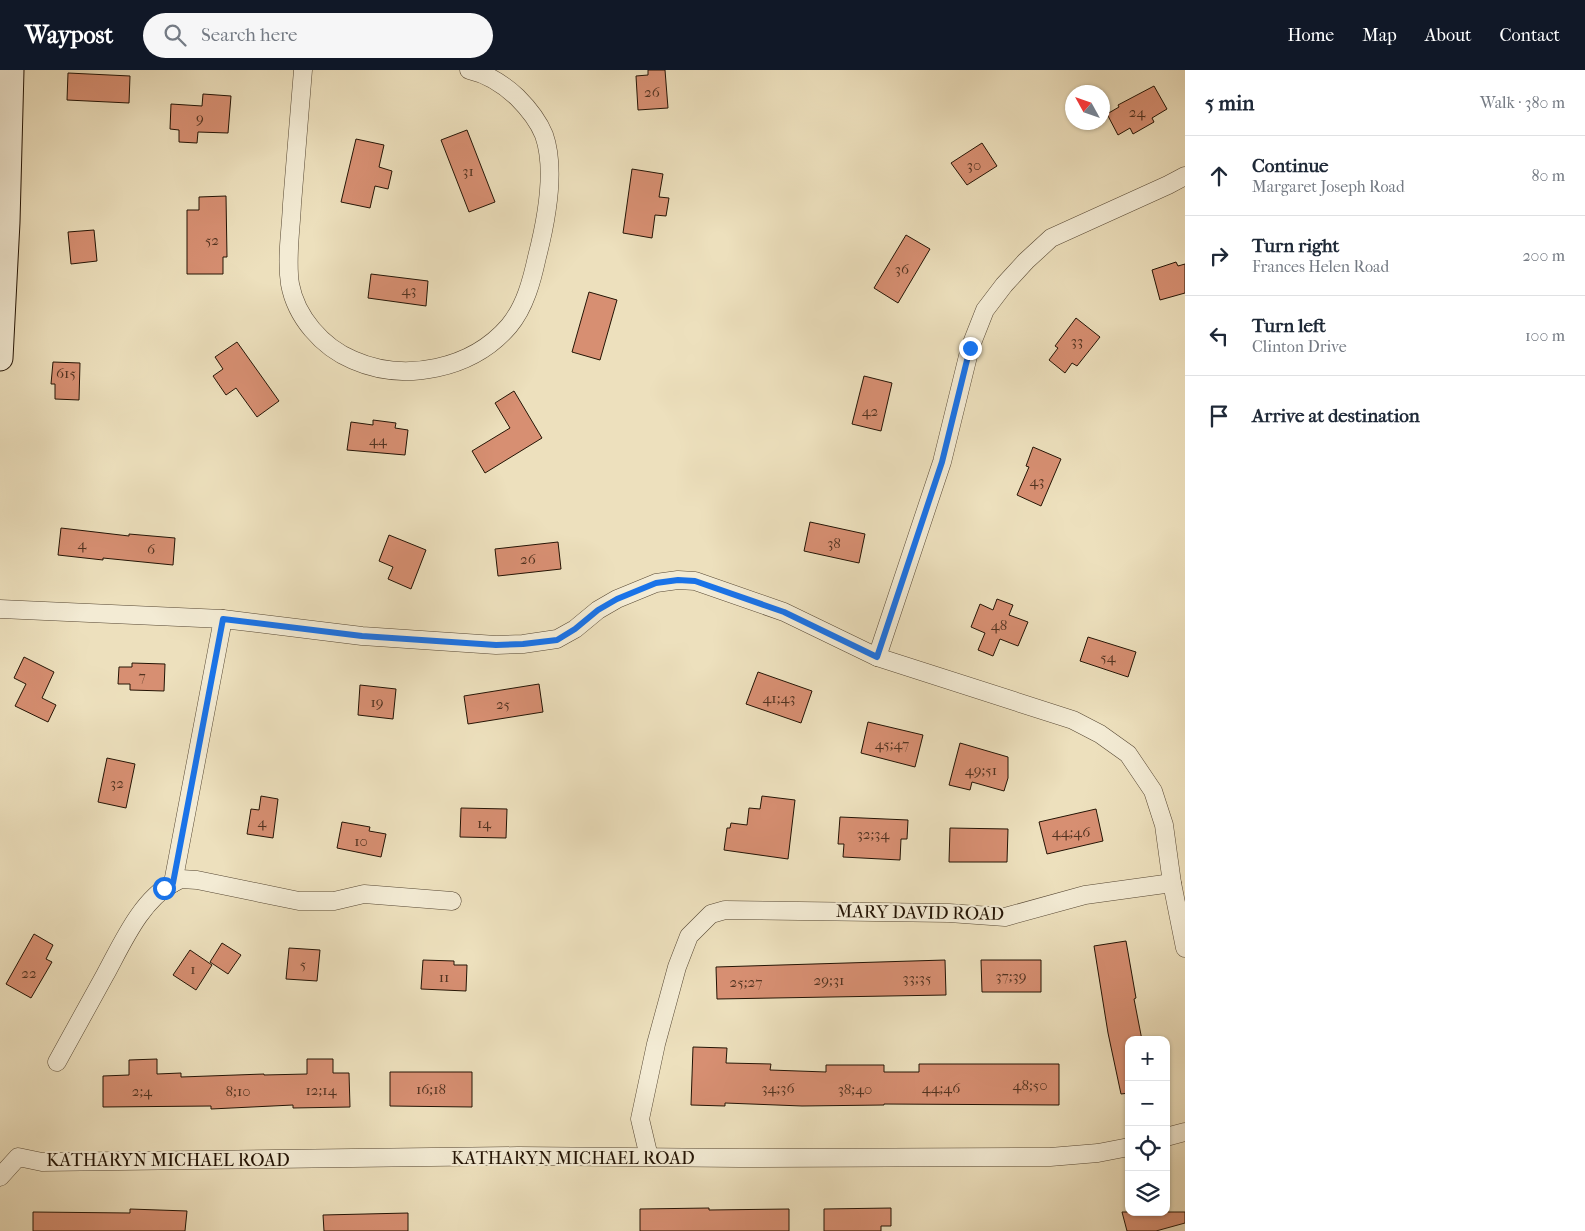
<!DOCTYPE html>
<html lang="en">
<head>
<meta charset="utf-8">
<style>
	:root { --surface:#fff; --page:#f6f6f7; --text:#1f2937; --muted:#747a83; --line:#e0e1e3; --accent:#111827 }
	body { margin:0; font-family:"IM FELL French Canon",serif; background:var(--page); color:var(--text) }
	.controls { position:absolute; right:15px; bottom:15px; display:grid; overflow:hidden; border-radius:10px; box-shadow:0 1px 4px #0004 }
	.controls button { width:45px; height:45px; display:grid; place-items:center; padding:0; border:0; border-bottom:1px solid var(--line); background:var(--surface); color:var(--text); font:25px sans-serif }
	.compass { position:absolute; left:1065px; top:15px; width:45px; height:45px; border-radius:50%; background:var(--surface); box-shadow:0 1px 4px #0004; rotate:310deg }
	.stop { position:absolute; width:15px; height:15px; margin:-11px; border:4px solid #1a73e8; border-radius:50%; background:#fff }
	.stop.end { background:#1a73e8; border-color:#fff; box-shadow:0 1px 5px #0008 }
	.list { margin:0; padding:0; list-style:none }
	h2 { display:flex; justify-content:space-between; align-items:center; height:65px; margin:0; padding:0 20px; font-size:21px }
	h2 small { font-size:16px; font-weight:400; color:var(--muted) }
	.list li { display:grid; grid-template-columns:32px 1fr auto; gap:15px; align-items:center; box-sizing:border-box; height:80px; padding:0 20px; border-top:1px solid var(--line) }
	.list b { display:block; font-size:19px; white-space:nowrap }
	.list p { margin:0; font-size:16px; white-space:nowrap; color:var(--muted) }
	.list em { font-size:16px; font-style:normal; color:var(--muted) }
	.icon { flex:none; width:28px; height:28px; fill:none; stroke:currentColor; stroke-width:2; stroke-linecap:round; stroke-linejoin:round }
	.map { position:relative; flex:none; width:1185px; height:1161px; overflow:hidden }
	header { display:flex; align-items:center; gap:30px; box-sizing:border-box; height:70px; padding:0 25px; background:var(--accent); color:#fff }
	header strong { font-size:24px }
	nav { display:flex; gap:28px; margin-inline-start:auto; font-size:18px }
	.search { width:350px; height:45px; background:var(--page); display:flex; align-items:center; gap:12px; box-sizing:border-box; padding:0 18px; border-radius:28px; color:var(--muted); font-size:19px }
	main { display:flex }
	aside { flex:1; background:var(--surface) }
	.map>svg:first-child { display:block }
</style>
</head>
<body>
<header>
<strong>Waypost</strong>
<div class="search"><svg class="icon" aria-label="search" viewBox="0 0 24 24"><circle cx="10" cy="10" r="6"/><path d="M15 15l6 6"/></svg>Search here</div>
<nav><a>Home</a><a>Map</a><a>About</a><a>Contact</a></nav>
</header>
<main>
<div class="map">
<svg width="1185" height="1161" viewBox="0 0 1185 1161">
	<rect width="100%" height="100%" fill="#ede0bd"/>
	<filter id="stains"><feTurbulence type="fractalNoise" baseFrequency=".004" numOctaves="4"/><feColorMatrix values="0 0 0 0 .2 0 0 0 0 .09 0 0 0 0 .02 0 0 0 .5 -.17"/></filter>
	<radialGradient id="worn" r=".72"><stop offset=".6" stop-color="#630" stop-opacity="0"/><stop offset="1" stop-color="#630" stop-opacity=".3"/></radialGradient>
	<g fill="#d78f72" stroke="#241405">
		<polygon points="648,0 665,0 668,38 638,40 636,6 648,5"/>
		<polygon points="68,3 130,6 129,33 67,30"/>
		<polygon points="1154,16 1167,39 1152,48 1154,52 1133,64 1130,58 1118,65 1107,44 1119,37 1118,35"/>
		<polygon points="203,24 231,26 228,63 198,62 197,73 179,72 179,60 170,59 171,34 202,36"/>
		<polygon points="467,60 495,132 469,142 441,70"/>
		<polygon points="356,69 384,75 379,97 392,101 388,119 375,116 370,138 341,132"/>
		<polygon points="982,73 997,96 967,115 951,93"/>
		<polygon points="632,99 663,104 659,127 669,128 666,146 655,145 652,168 623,163"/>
		<polygon points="226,126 227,187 223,187 223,204 187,204 187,140 199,140 199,127"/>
		<polygon points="94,160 97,191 71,194 68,162"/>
		<polygon points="906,165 930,179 898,233 874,218"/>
		<polygon points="1176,192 1178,196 1185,194 1185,223 1160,230 1152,200"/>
		<polygon points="371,204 428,211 426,236 368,228"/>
		<polygon points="589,222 617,230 600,290 572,282"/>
		<polygon points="1076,248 1100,267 1077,296 1072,293 1065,303 1049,290 1058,278 1055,276"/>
		<polygon points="237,272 279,331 257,347 236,318 226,325 213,306 223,299 215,287"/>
		<polygon points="53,292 80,293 79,330 55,329 55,314 51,314"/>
		<polygon points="864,306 892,313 881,361 852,354"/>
		<polygon points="514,321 542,368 485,403 472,381 510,358 495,333"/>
		<polygon points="373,350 396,353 395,358 408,360 405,385 347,380 351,352 373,355"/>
		<polygon points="1033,377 1061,389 1041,436 1017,425 1029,397 1026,396"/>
		<polygon points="810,452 865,464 859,493 804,481"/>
		<polygon points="61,458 129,466 129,464 175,468 173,495 103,488 103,490 58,485"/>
		<polygon points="389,465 426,480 411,519 388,509 393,497 379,491"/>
		<polygon points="558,472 561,499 498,506 495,479"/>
		<polygon points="997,529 1013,535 1009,545 1028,552 1018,576 1000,569 993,586 978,580 985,563 971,557 980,534 993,540"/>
		<polygon points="1088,567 1136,582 1128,607 1080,591"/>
		<polygon points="24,587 54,602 42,628 56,635 48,652 15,636 26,614 14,608"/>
		<polygon points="132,593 165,594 164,621 130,620 130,614 118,614 119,597 132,597"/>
		<polygon points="758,602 812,621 801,653 746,634"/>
		<polygon points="539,614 543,642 468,654 464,626"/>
		<polygon points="360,615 396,619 393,649 358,645"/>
		<polygon points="868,652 923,665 915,697 861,683"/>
		<polygon points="960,673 1008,687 1008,708 1004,721 972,712 970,720 949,715"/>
		<polygon points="107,688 135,694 126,738 98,732"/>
		<polygon points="261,726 278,729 273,768 247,764 251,739 259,740"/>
		<polygon points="762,726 795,730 788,789 724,780 727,758 730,758 731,753 747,755 749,738 760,739"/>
		<polygon points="461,738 507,739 506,768 460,767"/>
		<polygon points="1096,739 1103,771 1047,784 1039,752"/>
		<polygon points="840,747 908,750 907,769 901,769 900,790 843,787 844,774 838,774"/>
		<polygon points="342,752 370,757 369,761 386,764 381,787 337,778"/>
		<polygon points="950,758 1008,759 1007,792 949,792"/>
		<polygon points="34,864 53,875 46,889 52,892 31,928 6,914"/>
		<polygon points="1126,871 1136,928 1134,929 1142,970 1129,970 1129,1023 1121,1024 1108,963 1094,876"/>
		<polygon points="222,873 241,885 228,904 210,892"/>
		<polygon points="289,878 320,880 317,911 286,909"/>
		<polygon points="190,880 212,895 196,920 173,905"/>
		<polygon points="423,890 454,891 454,895 467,895 466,921 421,919"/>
		<polygon points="945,890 946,925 717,929 716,897"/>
		<polygon points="981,890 1041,890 1041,922 982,922"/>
		<polygon points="693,977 727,978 726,993 771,994 770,1000 826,1002 826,995 884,995 884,1002 919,1002 919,994 1059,994 1059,1035 884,1034 884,1035 802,1036 725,1033 725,1036 691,1035"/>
		<polygon points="157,989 157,1004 181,1003 181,1007 264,1004 264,1005 307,1004 307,989 333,989 333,1003 349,1003 350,1037 293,1038 293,1035 211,1039 211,1036 103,1037 103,1006 129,1005 129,990"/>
		<polygon points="390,1002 472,1002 472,1037 390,1036"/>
		<polygon points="709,1138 709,1140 789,1139 789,1161 640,1161 640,1139"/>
		<polygon points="891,1138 891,1156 881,1156 881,1161 824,1161 824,1139"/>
		<polygon points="130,1139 187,1141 185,1161 33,1161 33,1142 130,1143"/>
		<polygon points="1122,1142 1185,1142 1185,1153 1156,1161 1127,1161"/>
		<polygon points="408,1143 408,1161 324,1161 323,1145"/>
	</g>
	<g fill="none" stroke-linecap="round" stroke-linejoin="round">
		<g stroke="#564733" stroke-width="19">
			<g id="minor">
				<path d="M 303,0 C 299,45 296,90 292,134 C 291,160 286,188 290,214 C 296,247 322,277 353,290 C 405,313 472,299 509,256 C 525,237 532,210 537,187 C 546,152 556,99 544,65 C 538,50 528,38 517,27 C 503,14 487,4 469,0"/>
				<polyline points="0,539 223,549 362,566 496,575 523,574 557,569 575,559 598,540 617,529 656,513 678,510 695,511 784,542 877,587 1073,650 1100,664 1128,684 1153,721 1164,755 1172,813 1185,878"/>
				<polyline points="877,587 942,392 970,278 985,240 1004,215 1026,191 1051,168 1168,115 1185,106"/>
				<polyline points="173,813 181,809 197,810 299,831 334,831 364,824 452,831"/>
				<path d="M 57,992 C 73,963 89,934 105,905 C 122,874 141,830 173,813 L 223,549"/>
				<polyline points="1166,1067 1185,1062"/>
				<polyline points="649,1087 640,1049 656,974 677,897 689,866 711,844 725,840 949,843 1005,847 1085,825 1172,813"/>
				<polyline points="0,1107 18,1087 42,1092 518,1086 739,1088 1050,1087 1098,1083 1129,1077"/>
			</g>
		</g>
		<g stroke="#241405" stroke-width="27">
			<polyline id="secondary" points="0,288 7,152 11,0"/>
		</g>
		<use href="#minor" stroke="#f3ebd4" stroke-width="18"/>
		<use href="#secondary" stroke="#f3ebd4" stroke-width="25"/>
	</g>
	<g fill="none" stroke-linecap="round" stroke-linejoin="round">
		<polyline stroke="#1a73e8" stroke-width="6" points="164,818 173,813 223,549 362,566 496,575 523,574 557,570 575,559 598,540 617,529 656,513 678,510 695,511 784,542 877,587 942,392 970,278"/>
	</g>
	<g text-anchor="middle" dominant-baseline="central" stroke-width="4" stroke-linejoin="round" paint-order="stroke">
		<g font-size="15" fill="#513320">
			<text x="652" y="22">26</text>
			<text x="1137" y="42">24</text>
			<text x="200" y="48">9</text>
			<text x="974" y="95">30</text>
			<text x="468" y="101">31</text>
			<text x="212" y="170">52</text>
			<text x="902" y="199">36</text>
			<text x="409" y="220">43</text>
			<text x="1077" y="271">33</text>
			<text x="66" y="303">615</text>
			<text x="870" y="341">42</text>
			<text x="378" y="370">44</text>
			<text x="1037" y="411">43</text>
			<text x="834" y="473">38</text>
			<text x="82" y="474">4</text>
			<text x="151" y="479">6</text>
			<text x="528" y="489">26</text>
			<text x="999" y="555">48</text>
			<text x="1108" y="587">54</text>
			<text x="142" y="606">7</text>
			<text x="779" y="628">41;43</text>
			<text x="377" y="632">19</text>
			<text x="503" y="634">25</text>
			<text x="892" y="674">45;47</text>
			<text x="981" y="700">49;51</text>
			<text x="117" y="713">32</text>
			<text x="262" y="752">4</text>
			<text x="484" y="753">14</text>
			<text x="1071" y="762">44;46</text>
			<text x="873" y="764">32;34</text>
			<text x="361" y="771">10</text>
			<text x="303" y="894">5</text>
			<text x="193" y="899">1</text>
			<text x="29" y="903">22</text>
			<text x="1011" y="906">37;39</text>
			<text x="444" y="907">11</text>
			<text x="917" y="908">33;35</text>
			<text x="829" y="910">29;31</text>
			<text x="746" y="912">25;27</text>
			<text x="1030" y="1015">48;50</text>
			<text x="778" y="1018">34;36</text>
			<text x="941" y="1018">44;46</text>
			<text x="431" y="1019">16;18</text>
			<text x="855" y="1019">38;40</text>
			<text x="321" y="1020">12;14</text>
			<text x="142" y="1021">2;4</text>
			<text x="238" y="1021">8;10</text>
		</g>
		<g font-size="18" fill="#241405" stroke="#f3ebd4">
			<text transform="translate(920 843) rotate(1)">MARY DAVID ROAD</text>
			<text x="573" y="1088">KATHARYN MICHAEL ROAD</text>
			<text x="168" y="1090">KATHARYN MICHAEL ROAD</text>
		</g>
	</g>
	<rect width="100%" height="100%" filter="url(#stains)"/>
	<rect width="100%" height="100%" fill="url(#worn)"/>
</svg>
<div class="controls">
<button>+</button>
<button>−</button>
<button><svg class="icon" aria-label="locate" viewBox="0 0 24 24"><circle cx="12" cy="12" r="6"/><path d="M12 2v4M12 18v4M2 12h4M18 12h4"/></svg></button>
<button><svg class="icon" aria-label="layers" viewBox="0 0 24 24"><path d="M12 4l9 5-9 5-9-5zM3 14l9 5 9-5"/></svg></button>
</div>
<svg class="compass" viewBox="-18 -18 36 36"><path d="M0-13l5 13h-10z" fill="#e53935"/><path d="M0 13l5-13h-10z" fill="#747a83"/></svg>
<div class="stop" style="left:164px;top:818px"></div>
<div class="stop end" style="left:970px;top:278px"></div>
</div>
<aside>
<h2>5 min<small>Walk · 380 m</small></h2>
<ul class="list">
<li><svg class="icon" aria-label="ahead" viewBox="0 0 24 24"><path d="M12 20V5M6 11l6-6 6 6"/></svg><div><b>Continue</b><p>Margaret Joseph Road</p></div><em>80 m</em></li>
<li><svg class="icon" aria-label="right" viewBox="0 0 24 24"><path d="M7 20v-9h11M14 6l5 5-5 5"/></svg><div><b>Turn right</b><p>Frances Helen Road</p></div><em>200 m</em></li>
<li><svg class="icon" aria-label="left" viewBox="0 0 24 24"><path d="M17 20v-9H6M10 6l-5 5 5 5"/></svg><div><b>Turn left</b><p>Clinton Drive</p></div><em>100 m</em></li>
<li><svg class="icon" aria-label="arrive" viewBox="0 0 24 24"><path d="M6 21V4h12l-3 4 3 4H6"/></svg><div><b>Arrive at destination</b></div></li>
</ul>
</aside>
</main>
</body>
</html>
